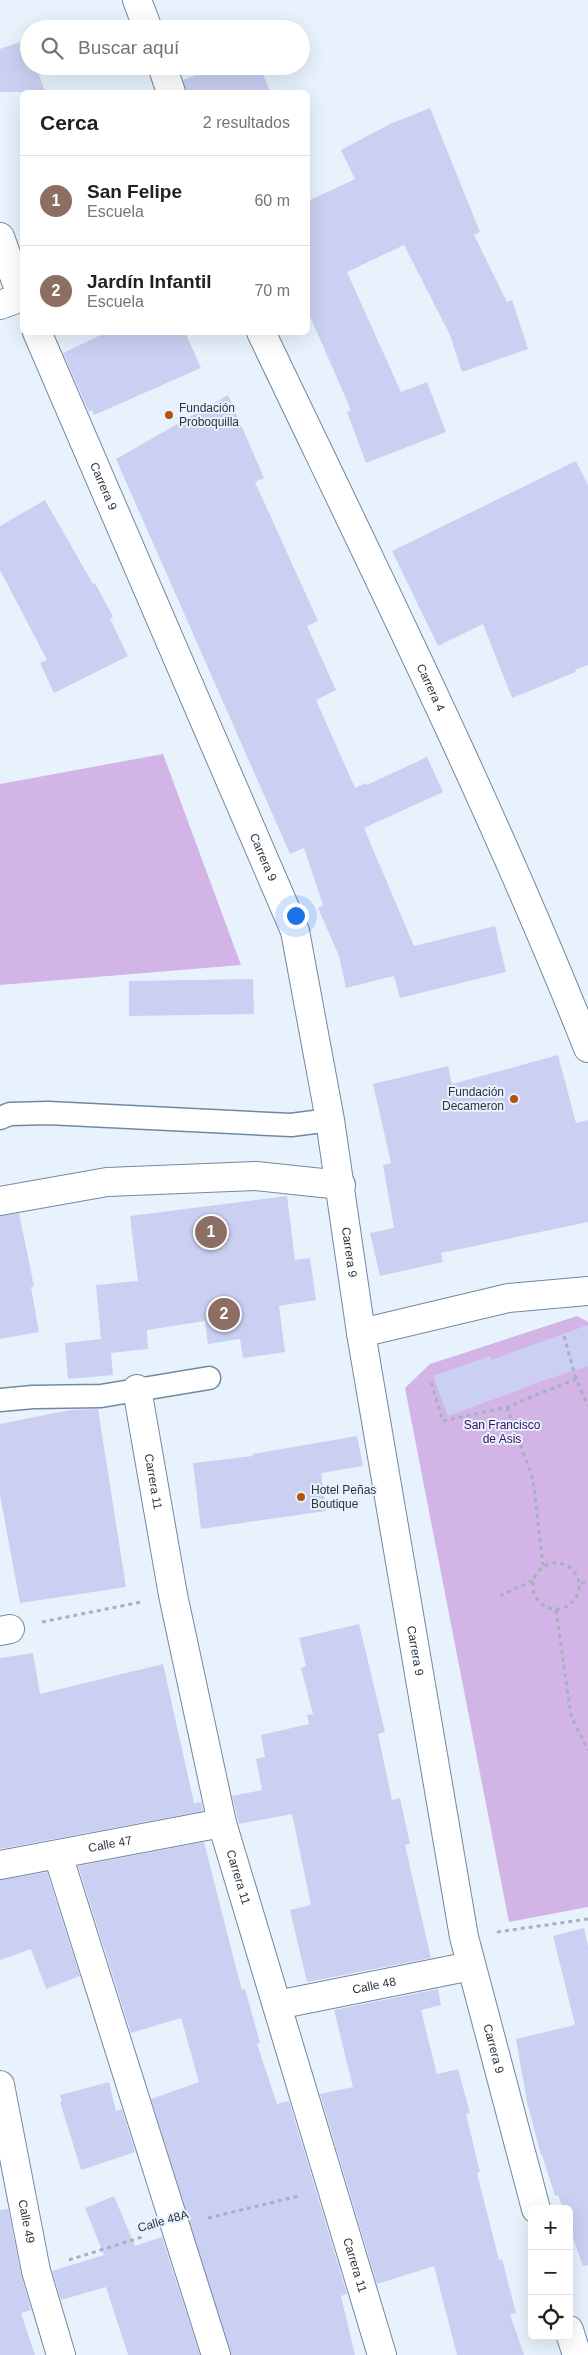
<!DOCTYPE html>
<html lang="es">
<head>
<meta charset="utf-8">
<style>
	:root { --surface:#fff; --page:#f2f2f2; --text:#202124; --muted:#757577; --line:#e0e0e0; --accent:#b35310 }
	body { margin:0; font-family:Helvetica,sans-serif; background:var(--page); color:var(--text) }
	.controls { position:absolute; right:15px; bottom:15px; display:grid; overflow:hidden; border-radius:8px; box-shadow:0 5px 20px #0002 }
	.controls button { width:45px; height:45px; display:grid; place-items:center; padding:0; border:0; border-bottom:1px solid var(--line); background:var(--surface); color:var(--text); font:25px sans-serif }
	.you { position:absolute; left:295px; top:915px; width:18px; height:18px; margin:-12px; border:4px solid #fff; border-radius:50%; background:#1a73e8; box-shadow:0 0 0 8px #1a73e833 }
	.badge { display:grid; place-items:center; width:32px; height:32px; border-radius:50%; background:var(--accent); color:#fff; font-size:16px; font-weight:700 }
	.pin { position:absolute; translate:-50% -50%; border:2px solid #fff; box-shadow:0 1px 5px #0006 }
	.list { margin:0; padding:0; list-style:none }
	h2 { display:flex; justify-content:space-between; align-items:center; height:65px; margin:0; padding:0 20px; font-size:21px }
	h2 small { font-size:16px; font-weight:400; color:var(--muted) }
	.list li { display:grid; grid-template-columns:32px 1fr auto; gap:15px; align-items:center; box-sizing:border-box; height:90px; padding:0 20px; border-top:1px solid var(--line) }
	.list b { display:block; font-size:19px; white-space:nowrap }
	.list p { margin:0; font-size:16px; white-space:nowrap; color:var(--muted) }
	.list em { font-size:16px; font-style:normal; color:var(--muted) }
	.icon { flex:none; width:28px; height:28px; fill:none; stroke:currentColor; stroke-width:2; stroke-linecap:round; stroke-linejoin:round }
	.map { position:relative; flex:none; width:588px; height:2355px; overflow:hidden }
	.search { position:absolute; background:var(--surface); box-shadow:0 5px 20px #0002; left:20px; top:20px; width:290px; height:55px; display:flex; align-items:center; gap:12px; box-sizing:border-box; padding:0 18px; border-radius:28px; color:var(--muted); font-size:19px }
	.panel { position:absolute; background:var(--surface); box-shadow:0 5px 20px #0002; left:20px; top:90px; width:290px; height:245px; border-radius:8px }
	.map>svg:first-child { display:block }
</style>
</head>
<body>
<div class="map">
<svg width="588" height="2355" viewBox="0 0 588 2355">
	<rect width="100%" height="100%" fill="#e7f2fd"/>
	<g fill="#d2b5e6">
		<polygon points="163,754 241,965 0,985 0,784"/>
		<polygon points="577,1316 588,1322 588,1907 509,1922 405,1388 430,1364"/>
	</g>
	<g fill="#cbd0f2">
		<polygon points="26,40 29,47 29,66 36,66 45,92 0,92 0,49"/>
		<polygon points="219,66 260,66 270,92 186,92 183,80"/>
		<polygon points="430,108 480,232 474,235 507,302 512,300 528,349 462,372 450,335 404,245 347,272 401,392 427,382 446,432 366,463 347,412 351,410 308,312 308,201 355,179 341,150 390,124"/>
		<polygon points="107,332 185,332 201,368 94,415 92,410 89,412 63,353"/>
		<polygon points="228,395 264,478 255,482 318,621 307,626 336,690 316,700 355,788 366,783 367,785 427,757 443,792 364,828 414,946 495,926 506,972 400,998 394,976 346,988 339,956 318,908 323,905 304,848 290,854 116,459"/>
		<polygon points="576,461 588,485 588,665 575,670 576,672 512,698 483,624 438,646 392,551"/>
		<polygon points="45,500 93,584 95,583 113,617 110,619 128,656 54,693 40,663 47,660 0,570 0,526"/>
		<polygon points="253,979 254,1014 129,1016 129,981"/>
		<polygon points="558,1055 576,1123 588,1120 588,1222 441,1253 443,1262 380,1276 370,1233 394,1228 383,1165 391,1163 373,1084 448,1066 452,1084"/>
		<polygon points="287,1196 295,1260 310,1258 316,1300 279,1306 285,1352 243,1358 240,1339 208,1344 205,1321 147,1330 148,1349 111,1353 113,1375 68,1379 65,1343 101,1339 96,1285 138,1281 130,1216"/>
		<polygon points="19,1213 34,1286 31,1287 39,1332 0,1339 0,1216"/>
		<polygon points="588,1325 588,1366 527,1386 527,1387 448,1416 433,1376 490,1356 491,1360"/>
		<polygon points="98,1409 126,1587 20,1603 0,1495 0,1424 70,1410"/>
		<polygon points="357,1436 363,1466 321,1473 326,1511 201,1529 193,1463 253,1456 252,1454"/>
		<polygon points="359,1624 385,1732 378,1734 392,1800 400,1798 410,1844 405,1845 431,1958 307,1982 290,1910 311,1905 292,1814 239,1824 232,1796 262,1790 256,1759 265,1757 261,1735 309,1724 307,1715 313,1714 301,1668 306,1666 299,1638"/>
		<polygon points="33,1653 40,1694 163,1664 194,1803 201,1802 203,1811 0,1849 0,1658"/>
		<polygon points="204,1842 234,1960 242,1990 245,1989 260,2043 257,2044 277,2104 289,2101 347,2294 341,2296 355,2355 231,2355 151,2099 199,2082 181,2018 131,2033 78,1866"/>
		<polygon points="47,1872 80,1976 46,1989 31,1949 0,1960 0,1880"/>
		<polygon points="584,1928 588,1946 588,2265 583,2266 569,2227 569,2209 563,2209 558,2195 555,2196 542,2155 541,2155 527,2102 516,2039 575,2025 553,1936"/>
		<polygon points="438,1989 441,2005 421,2010 437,2074 458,2069 470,2113 466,2114 480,2172 477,2173 499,2260 502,2259 516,2313 510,2314 524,2355 457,2355 434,2266 377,2284 320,2094 353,2087 334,2010"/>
		<polygon points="109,2082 116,2111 122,2109 135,2152 81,2170 60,2102 62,2101 60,2095"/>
		<polygon points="114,2196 135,2246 162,2237 200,2355 128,2355 106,2287 61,2300 52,2271 104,2255 85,2208"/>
		<polygon points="8,2209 21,2274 31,2310 21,2313 35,2355 0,2355 0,2210"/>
	</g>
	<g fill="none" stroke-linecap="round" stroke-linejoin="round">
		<g stroke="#7089a1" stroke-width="25">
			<g id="lane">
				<polyline points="0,1118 10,1114 48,1113 291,1125 330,1120"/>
				<polyline points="0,1400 33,1397 101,1396 209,1378"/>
			</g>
		</g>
		<g stroke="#7089a1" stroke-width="30">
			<g id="street">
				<polyline points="137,0 148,29"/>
				<polyline points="162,66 171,92"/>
				<polyline points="0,305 22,297"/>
				<path id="s1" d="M 261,332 C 374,569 491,804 588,1048"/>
				<polyline points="0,1201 107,1182 256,1176 341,1185"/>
				<polyline points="361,1333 508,1298 588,1291"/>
				<path id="s2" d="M 137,1389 L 173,1595 L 222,1823 L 382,2355"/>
				<polyline points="0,1631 10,1629"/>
				<polyline points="58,1855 216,2355"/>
				<path id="s3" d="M 0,1865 L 222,1823"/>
				<path id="s4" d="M 277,2005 L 471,1966"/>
				<path id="s5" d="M 0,2085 L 36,2271 L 61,2355"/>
			</g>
		</g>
		<g stroke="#7089a1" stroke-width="30">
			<g id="secondary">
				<polyline points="0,237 22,298"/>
				<path id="s6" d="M 37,332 L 295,931 L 330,1120 L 361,1333 L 464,1937 L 536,2209"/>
				<polyline points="569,2330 577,2355"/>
			</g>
		</g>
		<g stroke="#a6b1bc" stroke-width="3" stroke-dasharray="4 4" stroke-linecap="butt">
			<polyline points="564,1336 576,1379"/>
			<polyline points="431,1383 443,1421 507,1407 576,1379 588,1406"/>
			<polyline points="507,1407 533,1480 543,1565"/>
			<circle cx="556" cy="1586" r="23"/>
			<polyline points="581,1583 588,1583"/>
			<polyline points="500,1596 532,1581"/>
			<polyline points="556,1610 571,1716 588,1750"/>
			<polyline points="42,1622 141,1602"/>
			<polyline points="497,1932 588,1919"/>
			<polyline points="208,2218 299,2196"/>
			<polyline points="69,2260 142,2237"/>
		</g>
		<use href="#lane" stroke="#fff" stroke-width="22"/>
		<use href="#street" stroke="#fff" stroke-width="28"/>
		<use href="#secondary" stroke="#fff" stroke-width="28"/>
	</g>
	<g fill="#b35310" stroke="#e7f2fd" stroke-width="2">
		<circle cx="169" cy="415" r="5"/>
		<circle cx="514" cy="1099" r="5"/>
		<circle cx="301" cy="1497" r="5"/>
	</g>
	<g text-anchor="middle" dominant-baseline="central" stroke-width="4" stroke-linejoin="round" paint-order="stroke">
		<g font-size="12" fill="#2a353f" stroke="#e7f2fd" text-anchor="start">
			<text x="179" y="408">Fundación<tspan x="179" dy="14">Proboquilla</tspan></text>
			<text x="504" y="1092" text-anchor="end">Fundación<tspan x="504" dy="14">Decameron</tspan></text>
			<text x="311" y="1490">Hotel Peñas<tspan x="311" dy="14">Boutique</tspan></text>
		</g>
		<g font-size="12" fill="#2a353f" stroke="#e7f2fd">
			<text stroke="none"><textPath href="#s6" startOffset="168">Carrera 9</textPath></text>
			<text stroke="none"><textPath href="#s1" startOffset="394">Carrera 4</textPath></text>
			<text stroke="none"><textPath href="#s6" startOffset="572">Carrera 9</textPath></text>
			<text stroke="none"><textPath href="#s6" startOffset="978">Carrera 9</textPath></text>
			<text stroke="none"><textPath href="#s2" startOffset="94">Carrera 11</textPath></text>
			<text stroke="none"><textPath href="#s6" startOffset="1382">Carrera 9</textPath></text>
			<text stroke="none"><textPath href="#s3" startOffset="112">Calle 47</textPath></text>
			<text stroke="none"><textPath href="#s2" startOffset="499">Carrera 11</textPath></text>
			<text stroke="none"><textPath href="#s4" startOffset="99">Calle 48</textPath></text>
			<text stroke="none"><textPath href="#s6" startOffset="1788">Carrera 9</textPath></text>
			<text stroke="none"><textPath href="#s5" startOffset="139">Calle 49</textPath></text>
			<text transform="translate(163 2221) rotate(-16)">Calle 48A</text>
			<text stroke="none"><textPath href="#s2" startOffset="904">Carrera 11</textPath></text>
		</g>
		<g font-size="12" fill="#3d0f55" stroke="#e7f2fd">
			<text x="502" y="1425">San Francisco<tspan x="502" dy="14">de Asis</tspan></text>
		</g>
	</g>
</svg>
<div class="controls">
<button>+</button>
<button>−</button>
<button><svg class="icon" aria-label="locate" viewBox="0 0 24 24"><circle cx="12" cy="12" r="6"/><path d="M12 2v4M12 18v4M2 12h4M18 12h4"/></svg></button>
</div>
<div class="you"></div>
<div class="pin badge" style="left:211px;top:1232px;background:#8d6e63">1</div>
<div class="pin badge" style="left:224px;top:1314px;background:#8d6e63">2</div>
<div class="search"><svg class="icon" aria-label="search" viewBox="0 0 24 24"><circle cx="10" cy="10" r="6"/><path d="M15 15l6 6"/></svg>Buscar aquí</div>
<section class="panel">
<h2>Cerca<small>2 resultados</small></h2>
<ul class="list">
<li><span class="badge" style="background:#8d6e63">1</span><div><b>San Felipe</b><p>Escuela</p></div><em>60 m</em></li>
<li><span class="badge" style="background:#8d6e63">2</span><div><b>Jardín Infantil</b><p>Escuela</p></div><em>70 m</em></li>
</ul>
</section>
</div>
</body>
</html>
